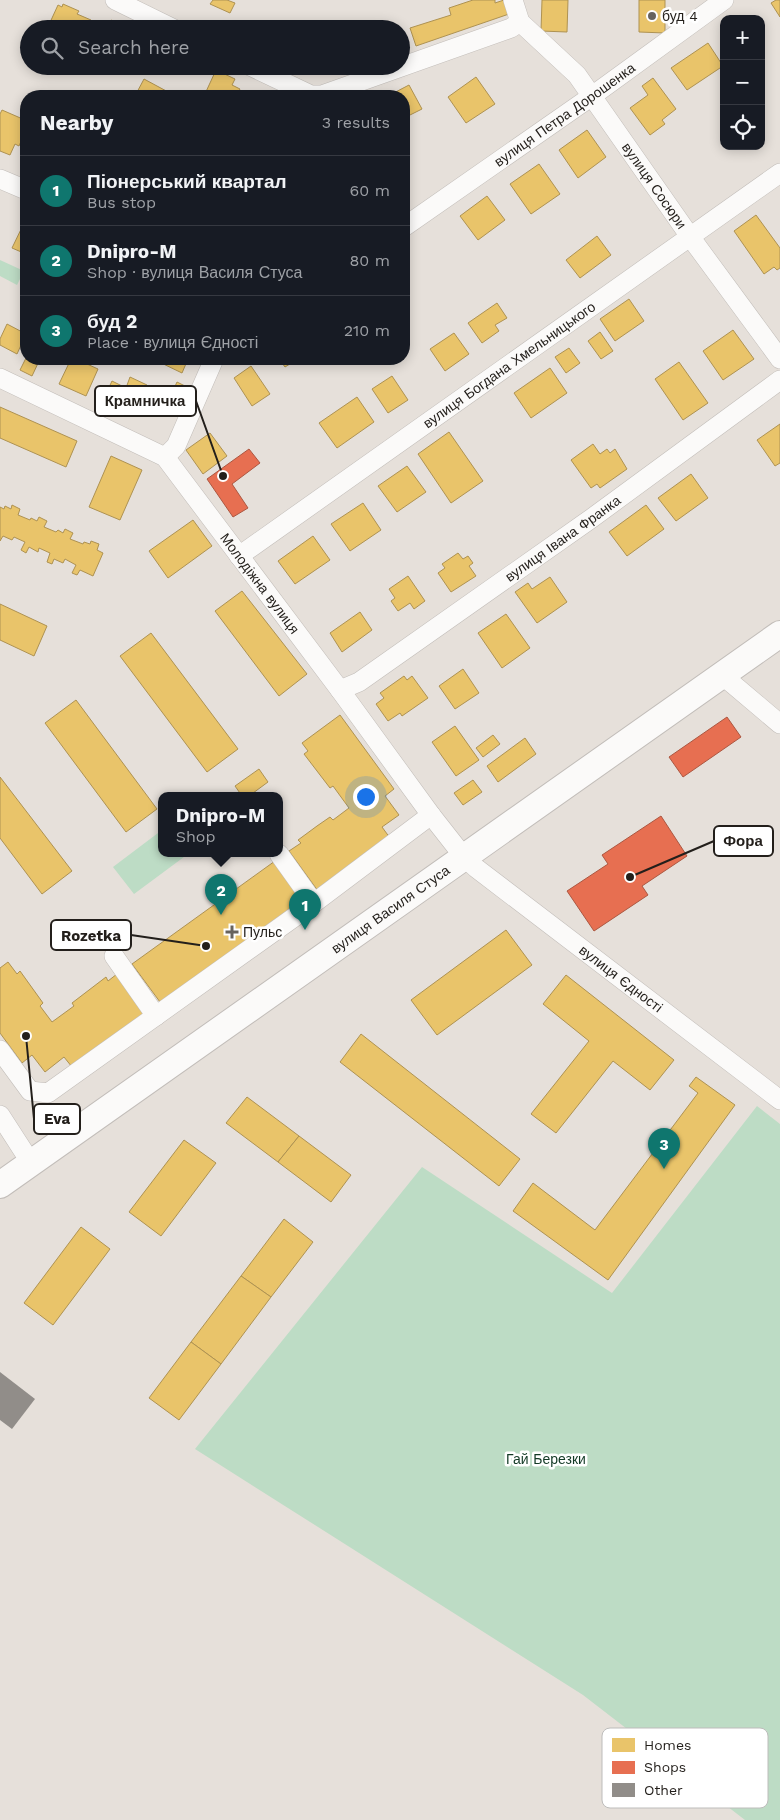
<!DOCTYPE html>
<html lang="en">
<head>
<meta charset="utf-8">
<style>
	:root { --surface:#171b24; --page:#20242c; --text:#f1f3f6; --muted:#9ea1a6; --line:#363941; --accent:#0f766e }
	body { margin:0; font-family:"Work Sans",sans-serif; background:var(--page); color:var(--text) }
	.controls { position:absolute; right:15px; top:15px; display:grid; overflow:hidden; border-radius:10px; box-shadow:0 2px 12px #0003 }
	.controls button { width:45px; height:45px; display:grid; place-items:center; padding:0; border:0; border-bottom:1px solid var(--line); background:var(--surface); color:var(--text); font:25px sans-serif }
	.you { position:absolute; left:365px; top:796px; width:18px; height:18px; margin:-12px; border:4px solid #fff; border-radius:50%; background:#1a73e8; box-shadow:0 0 0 8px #1a73e833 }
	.badge { display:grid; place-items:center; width:32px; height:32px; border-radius:50%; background:var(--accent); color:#fff; font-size:16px; font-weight:700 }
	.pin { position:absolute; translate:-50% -41px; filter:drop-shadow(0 1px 2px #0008) }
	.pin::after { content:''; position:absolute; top:26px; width:18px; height:15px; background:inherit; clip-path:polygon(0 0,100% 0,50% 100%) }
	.popup { position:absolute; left:158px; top:792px; width:125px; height:65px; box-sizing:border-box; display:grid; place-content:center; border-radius:10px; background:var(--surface); filter:drop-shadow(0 1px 4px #0005); font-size:16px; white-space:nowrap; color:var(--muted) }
	.popup b { font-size:19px; color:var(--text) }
	.popup::after { content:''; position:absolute; left:50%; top:100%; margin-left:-10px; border:10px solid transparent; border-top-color:var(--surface) }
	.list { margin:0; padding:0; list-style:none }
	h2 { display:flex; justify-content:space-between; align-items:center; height:65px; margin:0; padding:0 20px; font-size:21px }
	h2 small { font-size:16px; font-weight:400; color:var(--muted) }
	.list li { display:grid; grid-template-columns:32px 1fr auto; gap:15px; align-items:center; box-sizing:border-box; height:70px; padding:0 20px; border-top:1px solid var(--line) }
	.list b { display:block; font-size:19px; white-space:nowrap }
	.list p { margin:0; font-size:16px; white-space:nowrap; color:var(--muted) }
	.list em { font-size:16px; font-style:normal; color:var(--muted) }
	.icon { flex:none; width:28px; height:28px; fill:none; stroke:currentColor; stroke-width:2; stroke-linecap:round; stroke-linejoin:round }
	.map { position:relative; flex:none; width:780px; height:1820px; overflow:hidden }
	.search { position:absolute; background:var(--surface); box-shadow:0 2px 12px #0003; left:20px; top:20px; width:390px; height:55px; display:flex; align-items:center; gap:12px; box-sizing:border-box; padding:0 18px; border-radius:28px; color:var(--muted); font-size:19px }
	.panel { position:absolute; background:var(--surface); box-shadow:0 2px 12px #0003; left:20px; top:90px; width:390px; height:275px; border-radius:20px }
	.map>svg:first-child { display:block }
</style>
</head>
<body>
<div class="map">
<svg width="780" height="1820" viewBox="0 0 780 1820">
	<rect width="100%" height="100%" fill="#e6e0da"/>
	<g fill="#bddcc5">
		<polygon points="0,260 24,271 17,285 0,276"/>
		<polygon points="162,830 162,854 188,854 134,894 113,867"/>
		<polygon points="757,1106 780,1124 780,1820 745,1820 583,1695 195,1449 422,1167 612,1293"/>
	</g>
	<g fill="#e9c46a" stroke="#ae9252">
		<polygon points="213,0 227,0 235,3 230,13 210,4"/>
		<polygon points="473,0 495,0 495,3 504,0 509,14 416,46 410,28 451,15 449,8"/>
		<polygon points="542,0 568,0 567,32 541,31"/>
		<polygon points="639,0 665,0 665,33 639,32"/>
		<polygon points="776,0 780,0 780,17 771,3"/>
		<polygon points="63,4 79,11 77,14 91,20 86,29 47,29 58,5 62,7"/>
		<polygon points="111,20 129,29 107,29"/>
		<polygon points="708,43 723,66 687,90 671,68"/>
		<polygon points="216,70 235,79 232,85 240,89 236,96 204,96"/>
		<polygon points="476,77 495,104 466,123 448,97"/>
		<polygon points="653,78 676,109 662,120 665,124 650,135 630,108 648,95 642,86"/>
		<polygon points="144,79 170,93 168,96 135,96"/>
		<polygon points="409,85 422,109 404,118 404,96 388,96"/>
		<polygon points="2,110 25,120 21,130 25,132 19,146 15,144 10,155 0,151 0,114"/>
		<polygon points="587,130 606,157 578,178 559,150"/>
		<polygon points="539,164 560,194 531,214 510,184"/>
		<polygon points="487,196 505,220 478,240 460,216"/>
		<polygon points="756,215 780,248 780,268 777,270 774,267 764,274 734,231"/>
		<polygon points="26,219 26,254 12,248"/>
		<polygon points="597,236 611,255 580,278 566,260"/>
		<polygon points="629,299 644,321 615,341 600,319"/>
		<polygon points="497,303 507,318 495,325 499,331 482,343 468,323"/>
		<polygon points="7,324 26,334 17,354 0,345 0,339"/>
		<polygon points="733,330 754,359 723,380 703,351"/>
		<polygon points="600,332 613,351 601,359 588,341"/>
		<polygon points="454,333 469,354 445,371 430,349"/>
		<polygon points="569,348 580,363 566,373 555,357"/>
		<polygon points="26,358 40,359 32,376 20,370"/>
		<polygon points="71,359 76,359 98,369 86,396 59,384"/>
		<polygon points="153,359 188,359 182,373"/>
		<polygon points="279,359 298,359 285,367"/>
		<polygon points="679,362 708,403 683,420 655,379"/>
		<polygon points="251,366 270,394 252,406 234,378"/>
		<polygon points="550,368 567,393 531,418 514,393"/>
		<polygon points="392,376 408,400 388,413 372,389"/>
		<polygon points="130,377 147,385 134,412 104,398 112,381 126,388"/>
		<polygon points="177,382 185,386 179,399 171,395"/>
		<polygon points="357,397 374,422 337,448 319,423"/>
		<polygon points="0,407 77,441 66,467 0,438"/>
		<polygon points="780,424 780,463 775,466 757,440"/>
		<polygon points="449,432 483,481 451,503 418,454"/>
		<polygon points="210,433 227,456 203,474 186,450"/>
		<polygon points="593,444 600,454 607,449 610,453 615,449 627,469 600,488 597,484 591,488 571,460"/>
		<polygon points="111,456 142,470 120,520 89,507"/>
		<polygon points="407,466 426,492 397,512 378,486"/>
		<polygon points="691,474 708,498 676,521 658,498"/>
		<polygon points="363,503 381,530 350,551 331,524"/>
		<polygon points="12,505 20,509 18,515 30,520 31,518 37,521 39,517 47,521 44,527 56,532 58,530 63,533 65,529 73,533 70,539 83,544 84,542 90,544 91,541 99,544 97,550 103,553 93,576 80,570 77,575 72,573 76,565 65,559 63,563 54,559 52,564 47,562 50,553 39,548 38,552 29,547 26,553 21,550 25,542 14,537 12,540 3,536 0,541 0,507 4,509 5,506 11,509"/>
		<polygon points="646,505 664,529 627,556 609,532"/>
		<polygon points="193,520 212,546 168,578 149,551"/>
		<polygon points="313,536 330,560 295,584 278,561"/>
		<polygon points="458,553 463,559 468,556 473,563 469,566 476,576 451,592 438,573 445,568 442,564"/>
		<polygon points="408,576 425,601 414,609 410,603 398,611 391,601 395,598 389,589"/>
		<polygon points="550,577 567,602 537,623 515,592 528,583 532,589"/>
		<polygon points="242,591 307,674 279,696 215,611"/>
		<polygon points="0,604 47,626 34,656 0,640"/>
		<polygon points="360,612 372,630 342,652 330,633"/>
		<polygon points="506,614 530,648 502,668 478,633"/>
		<polygon points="151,633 238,749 207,772 120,656"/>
		<polygon points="463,669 479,693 455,709 439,686"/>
		<polygon points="404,676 407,680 412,676 428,698 402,716 400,713 388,721 376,704 384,698 380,693"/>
		<polygon points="76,700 157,809 126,832 45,723"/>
		<polygon points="340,715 394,789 385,796 399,815 382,827 390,838 318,891 289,851 301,843 298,840 317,826 330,817 333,820 349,808 333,786 330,788 304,754 308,751 302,743"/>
		<polygon points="455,726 479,760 456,776 432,742"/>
		<polygon points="493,735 500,744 483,757 476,748"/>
		<polygon points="525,738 536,754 498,782 487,766"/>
		<polygon points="259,769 268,782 249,796 242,796 235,786"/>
		<polygon points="0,777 72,871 42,894 0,838"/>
		<polygon points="473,780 482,792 463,805 454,793"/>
		<polygon points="275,861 306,904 163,1006 132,964"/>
		<polygon points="506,930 532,965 437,1035 411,1000"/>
		<polygon points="8,962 17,974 20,971 43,1003 40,1006 52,1022 74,1006 72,1003 106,977 108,981 117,974 146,1012 72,1067 64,1057 45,1072 32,1055 22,1063 0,1033 0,968"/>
		<polygon points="566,975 674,1060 650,1090 613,1061 556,1133 531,1114 589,1041 543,1004"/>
		<polygon points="361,1034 520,1159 499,1186 340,1062"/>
		<polygon points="696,1077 735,1105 608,1280 513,1211 533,1183 595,1230 698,1093 689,1086"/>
		<polygon points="247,1097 299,1136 278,1162 226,1123"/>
		<polygon points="299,1136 351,1175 331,1202 278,1162"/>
		<polygon points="184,1140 216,1163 161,1236 129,1212"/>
		<polygon points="284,1219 313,1242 271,1297 241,1276"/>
		<polygon points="81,1227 110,1249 53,1325 24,1303"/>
		<polygon points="241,1276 271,1297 221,1364 191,1342"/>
		<polygon points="191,1342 221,1364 179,1420 149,1398"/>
	</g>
	<g fill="#e76f51" stroke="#ac5741">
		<polygon points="249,449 260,463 232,484 248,508 233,517 207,479"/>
		<polygon points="727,717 741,737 683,777 669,757"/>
		<polygon points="661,816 687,856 642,886 648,895 594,931 567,891 608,864 602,855"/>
	</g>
	<polygon fill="#918d89" points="0,1372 35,1399 12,1429 0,1420"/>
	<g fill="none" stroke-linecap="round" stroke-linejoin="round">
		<g stroke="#c2bdb9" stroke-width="20">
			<g id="minor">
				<polyline points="115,0 174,29"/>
				<path id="s1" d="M 513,0 L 520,22 L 577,75 L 691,238 L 780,359"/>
				<polyline points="250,66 311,95 322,95 511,28 520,22"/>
				<polyline points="0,179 26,190"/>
				<path id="s2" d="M 404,227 L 592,96 L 724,0"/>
				<path id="s3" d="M 0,378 L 165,457 L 340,690 L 431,815 L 464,857 L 476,868 L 780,1100"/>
				<polyline points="165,457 176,446 214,359"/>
				<path id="s4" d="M 239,556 L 780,173"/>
				<polyline points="722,675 780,724"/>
				<path id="s5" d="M 340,690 L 359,682 L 592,518 L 780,380"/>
				<polyline points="279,854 314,903"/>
				<polyline points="114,956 156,1016"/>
				<polyline points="0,1050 30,1091 48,1093 314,903 431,815"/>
				<polyline points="0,1115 31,1163"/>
			</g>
		</g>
		<g stroke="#c2bdb9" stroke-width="28">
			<g id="secondary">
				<path id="s6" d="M 0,1185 L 780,634"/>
			</g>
		</g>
		<use href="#minor" stroke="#fbfaf9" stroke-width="19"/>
		<use href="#secondary" stroke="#fbfaf9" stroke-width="26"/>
	</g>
	<g fill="#67635e" stroke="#fff" stroke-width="2">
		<circle cx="652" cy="16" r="5"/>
		<path d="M229.5 924.5h5v5h5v5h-5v5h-5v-5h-5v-5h5z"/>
	</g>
	<g text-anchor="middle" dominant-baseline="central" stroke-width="5" stroke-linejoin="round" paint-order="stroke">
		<g font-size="14" fill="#231f1b" stroke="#fff" text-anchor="start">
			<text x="662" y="16">буд 4</text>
			<text x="243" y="932">Пульс</text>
		</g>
		<g font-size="14" fill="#231f1b" stroke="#fff">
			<text stroke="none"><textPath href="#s2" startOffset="196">вулиця Петра Дорошенка</textPath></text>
			<text stroke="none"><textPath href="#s1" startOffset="236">вулиця Сосюри</textPath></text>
			<text stroke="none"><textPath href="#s4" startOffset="331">вулиця Богдана Хмельницького</textPath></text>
			<text stroke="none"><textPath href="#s5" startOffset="270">вулиця Івана Франка</textPath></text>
			<text stroke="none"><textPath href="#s3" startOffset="341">Молодіжна вулиця</textPath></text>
			<text stroke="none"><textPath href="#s6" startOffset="478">вулиця Василя Стуса</textPath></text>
			<text stroke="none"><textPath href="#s3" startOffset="881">вулиця Єдності</textPath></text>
		</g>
		<g font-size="14" fill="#123925" stroke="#fff">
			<text x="546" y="1459">Гай Березки</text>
		</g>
	</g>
	<rect x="602" y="1728" width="166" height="80" rx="8" fill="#fff" stroke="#bdbcbb" stroke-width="1"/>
	<rect x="612" y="1738" width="23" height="14" fill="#e9c46a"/>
	<rect x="612" y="1761" width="23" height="13" fill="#e76f51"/>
	<rect x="612" y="1783" width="23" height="14" fill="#918d89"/>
	<g font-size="14" fill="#231f1b">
		<text x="644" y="1750">Homes</text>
		<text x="644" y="1772">Shops</text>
		<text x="644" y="1795">Other</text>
	</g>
	<path fill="none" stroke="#231f1b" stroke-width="2" d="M223 476L196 401M630 877L714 841M206 946L131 935M26 1036L34 1119"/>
	<g fill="#231f1b" stroke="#fff" stroke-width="2">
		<circle cx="223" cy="476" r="5"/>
		<circle cx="630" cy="877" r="5"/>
		<circle cx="206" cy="946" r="5"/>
		<circle cx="26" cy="1036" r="5"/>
	</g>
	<g fill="#fff" stroke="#231f1b" stroke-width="2">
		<rect x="95" y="386" width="101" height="30" rx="5"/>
		<rect x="714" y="826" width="59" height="30" rx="5"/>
		<rect x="51" y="920" width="80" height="30" rx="5"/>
		<rect x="34" y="1104" width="46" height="30" rx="5"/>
	</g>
	<g font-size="15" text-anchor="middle" font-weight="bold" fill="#231f1b">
		<text x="145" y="406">Крамничка</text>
		<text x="743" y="846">Фора</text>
		<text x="91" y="941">Rozetka</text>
		<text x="57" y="1124">Eva</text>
	</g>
</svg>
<div class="controls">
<button>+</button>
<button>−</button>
<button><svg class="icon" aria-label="locate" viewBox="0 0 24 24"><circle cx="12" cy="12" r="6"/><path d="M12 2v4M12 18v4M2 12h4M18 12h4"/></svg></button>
</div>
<div class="you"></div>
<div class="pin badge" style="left:305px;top:930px">1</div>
<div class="pin badge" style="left:221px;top:915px">2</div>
<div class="popup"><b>Dnipro-M</b>Shop</div>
<div class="pin badge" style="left:664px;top:1169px">3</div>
<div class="search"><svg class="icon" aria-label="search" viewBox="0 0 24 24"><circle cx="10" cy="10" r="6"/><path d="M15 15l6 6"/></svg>Search here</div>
<section class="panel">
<h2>Nearby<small>3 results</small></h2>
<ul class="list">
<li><span class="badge">1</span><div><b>Піонерський квартал</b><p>Bus stop</p></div><em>60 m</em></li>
<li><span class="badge">2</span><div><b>Dnipro-M</b><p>Shop · вулиця Василя Стуса</p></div><em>80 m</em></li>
<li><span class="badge">3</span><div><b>буд 2</b><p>Place · вулиця Єдності</p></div><em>210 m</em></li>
</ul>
</section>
</div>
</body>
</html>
